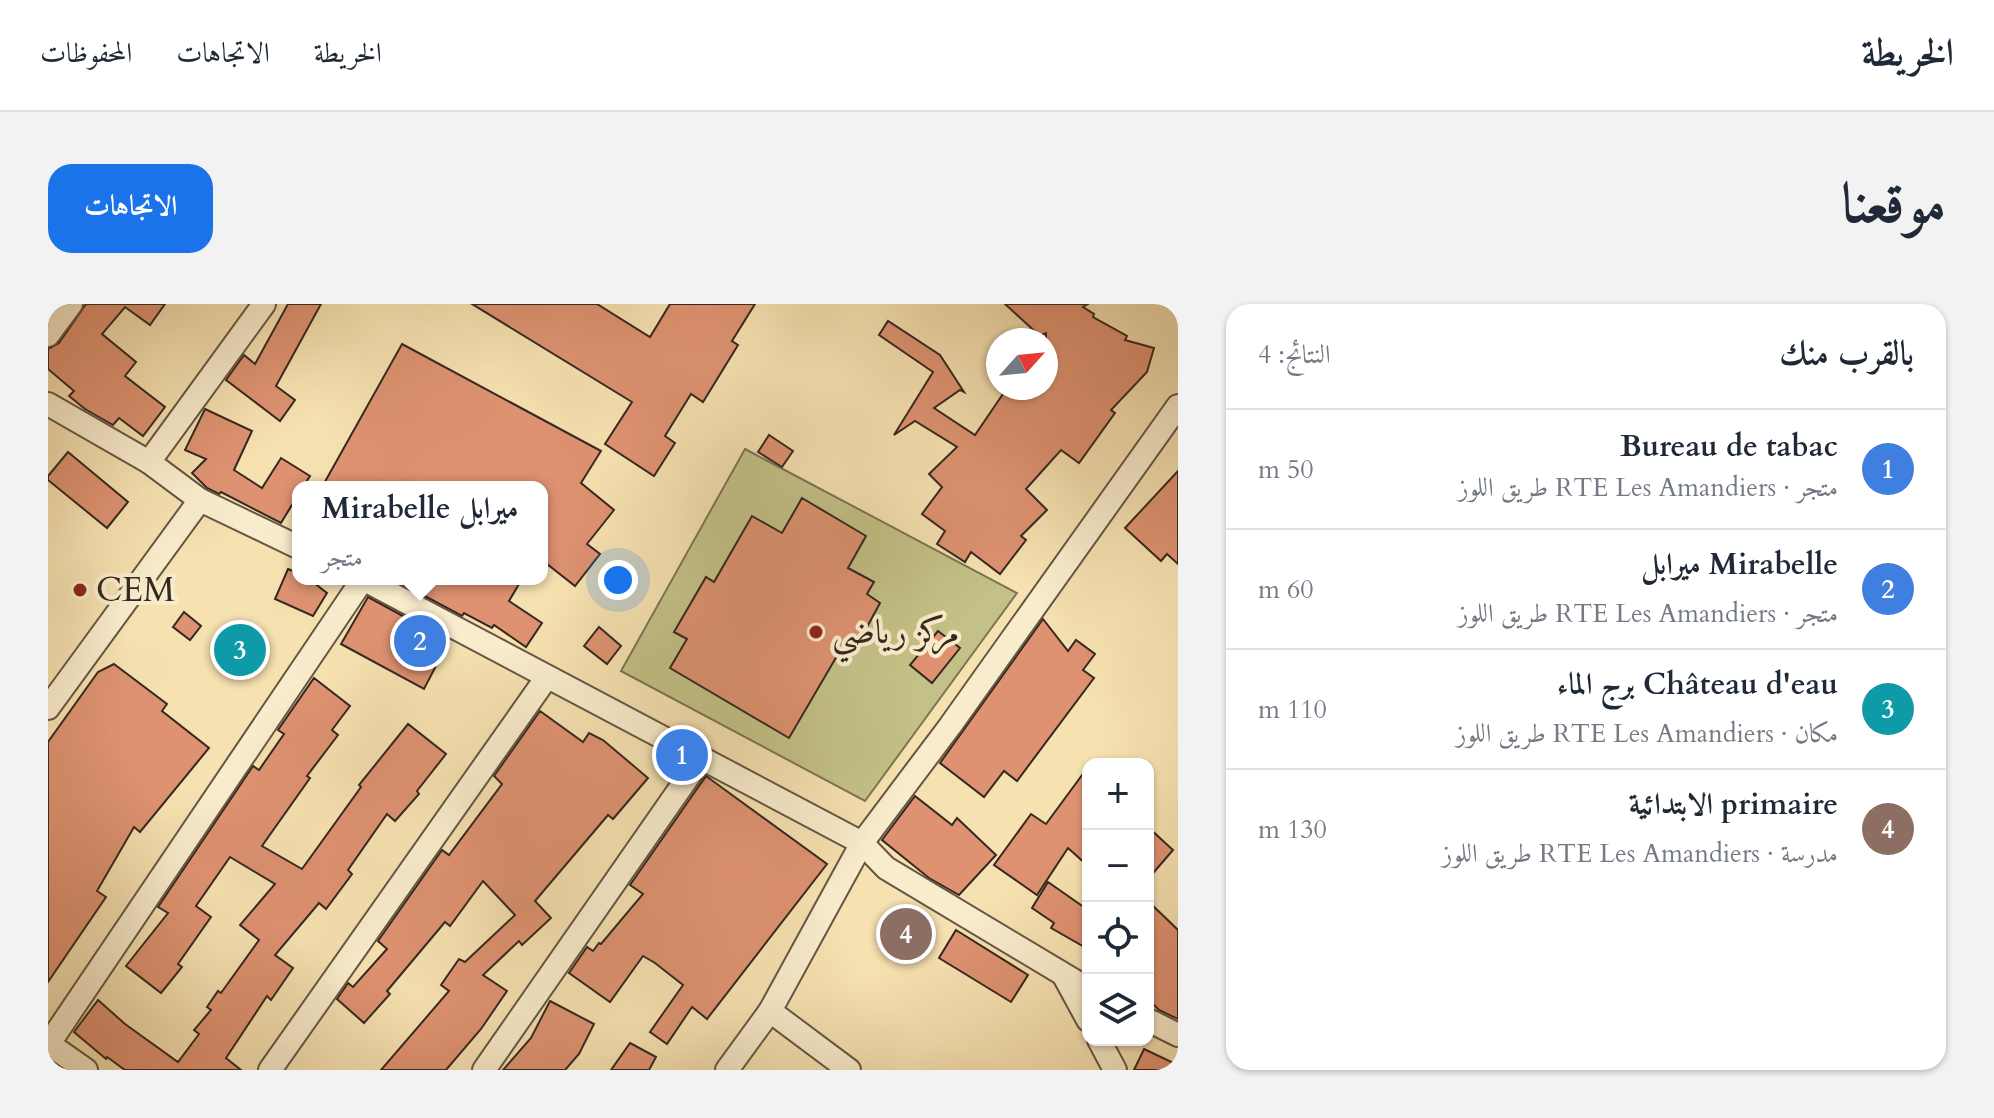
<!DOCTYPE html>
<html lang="ar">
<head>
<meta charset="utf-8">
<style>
	:root { --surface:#fff; --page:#f2f2f3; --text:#1f2937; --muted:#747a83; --line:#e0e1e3; --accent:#1a73e8 }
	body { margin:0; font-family:Cardo,Amiri,serif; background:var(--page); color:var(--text); direction:rtl }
	.controls { position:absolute; right:24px; bottom:24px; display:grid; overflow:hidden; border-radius:16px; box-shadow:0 2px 6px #0004 }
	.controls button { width:72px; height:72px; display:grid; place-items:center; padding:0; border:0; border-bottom:2px solid var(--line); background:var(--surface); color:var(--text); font:40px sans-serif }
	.compass { position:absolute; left:938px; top:24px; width:72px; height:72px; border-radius:50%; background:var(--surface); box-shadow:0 2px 6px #0004; rotate:63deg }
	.you { position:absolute; left:570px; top:276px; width:28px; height:28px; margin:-20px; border:6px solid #fff; border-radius:50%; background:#1a73e8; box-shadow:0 0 0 12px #1a73e833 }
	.badge { display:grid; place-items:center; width:52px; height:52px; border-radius:50%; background:var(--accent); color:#fff; font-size:26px; font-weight:700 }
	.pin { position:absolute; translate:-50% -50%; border:4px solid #fff; box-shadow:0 2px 8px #0006 }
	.popup { position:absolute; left:244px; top:177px; width:256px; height:104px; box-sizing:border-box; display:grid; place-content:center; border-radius:16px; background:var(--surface); filter:drop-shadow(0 2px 6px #0005); font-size:26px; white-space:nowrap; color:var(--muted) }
	.popup b { font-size:30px; color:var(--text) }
	.popup::after { content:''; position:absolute; left:50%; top:100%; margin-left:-16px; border:16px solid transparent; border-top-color:var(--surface) }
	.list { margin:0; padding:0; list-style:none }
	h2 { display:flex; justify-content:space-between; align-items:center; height:104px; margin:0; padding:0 32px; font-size:34px }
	h2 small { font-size:26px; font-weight:400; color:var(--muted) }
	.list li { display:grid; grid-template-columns:52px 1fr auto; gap:24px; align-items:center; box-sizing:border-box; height:120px; padding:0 32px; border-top:2px solid var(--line) }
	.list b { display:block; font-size:30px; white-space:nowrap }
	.list p { margin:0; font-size:26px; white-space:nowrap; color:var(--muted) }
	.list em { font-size:26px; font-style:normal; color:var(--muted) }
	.icon { flex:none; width:44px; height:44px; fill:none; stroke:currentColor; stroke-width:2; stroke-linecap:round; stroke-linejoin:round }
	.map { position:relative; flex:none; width:1130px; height:766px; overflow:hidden; direction:ltr; border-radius:24px }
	header { display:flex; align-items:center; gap:48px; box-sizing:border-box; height:112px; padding:0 40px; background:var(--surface); border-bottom:2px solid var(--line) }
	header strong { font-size:38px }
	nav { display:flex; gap:44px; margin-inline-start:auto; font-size:28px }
	.intro { display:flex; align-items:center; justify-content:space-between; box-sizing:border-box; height:192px; padding:0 48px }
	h1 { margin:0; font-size:56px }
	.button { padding:20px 36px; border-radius:24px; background:var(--accent); color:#fff; font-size:28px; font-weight:700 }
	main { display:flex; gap:48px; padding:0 48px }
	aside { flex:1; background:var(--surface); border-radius:24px; box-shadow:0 2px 6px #0004 }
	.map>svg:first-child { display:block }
</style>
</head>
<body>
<header>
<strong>الخريطة</strong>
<nav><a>الخريطة</a><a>الاتجاهات</a><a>المحفوظات</a></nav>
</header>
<div class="intro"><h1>موقعنا</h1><a class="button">الاتجاهات</a></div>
<main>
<aside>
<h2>بالقرب منك<small>النتائج: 4</small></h2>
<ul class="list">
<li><span class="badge" style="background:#3f7fe0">1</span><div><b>Bureau de tabac</b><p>متجر · RTE Les Amandiers طريق اللوز</p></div><em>50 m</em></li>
<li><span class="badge" style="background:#3f7fe0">2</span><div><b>Mirabelle ميرابل</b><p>متجر · RTE Les Amandiers طريق اللوز</p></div><em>60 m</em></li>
<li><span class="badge" style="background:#0f9aa8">3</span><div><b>Château d'eau برج الماء</b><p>مكان · RTE Les Amandiers طريق اللوز</p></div><em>110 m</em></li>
<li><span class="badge" style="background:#8d6e63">4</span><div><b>primaire الابتدائية</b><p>مدرسة · RTE Les Amandiers طريق اللوز</p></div><em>130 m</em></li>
</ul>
</aside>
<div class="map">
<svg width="1130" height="766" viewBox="0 0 1130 766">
	<rect width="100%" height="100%" fill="#f6e1b1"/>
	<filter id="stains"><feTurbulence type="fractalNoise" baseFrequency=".0025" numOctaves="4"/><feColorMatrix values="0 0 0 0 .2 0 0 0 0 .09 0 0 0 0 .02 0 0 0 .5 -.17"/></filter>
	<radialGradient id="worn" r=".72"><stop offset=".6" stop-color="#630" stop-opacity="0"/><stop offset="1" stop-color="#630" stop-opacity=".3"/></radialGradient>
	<polygon fill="#c3c187" stroke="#7c7453" stroke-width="2" points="697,145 969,289 817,497 573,367"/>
	<g fill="#de9271" stroke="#35281f" stroke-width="2">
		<polygon points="38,0 117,0 102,21 77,3 54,30 88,58 77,72 117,103 95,132 71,114 65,121 37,105 21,92 26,87 0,65 0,45 11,39"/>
		<polygon points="240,0 273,0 228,82 247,96 232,117 178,76 196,51 207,60"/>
		<polygon points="424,0 549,0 602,33 622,0 707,0 684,37 690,41 655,98 643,90 617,132 627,139 606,172 557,140 584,98"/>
		<polygon points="957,0 1040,0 1035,3 1046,10 1045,13 1079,32 1077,36 1106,44 1099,68 1063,106 1067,109 1031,159 1013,146 978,185 999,206 973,232 978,236 952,270 923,248 917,258 889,240 897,227 874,210 894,183 881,170 909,143 867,117 846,131 885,68 831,31 840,17 892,51 916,88 912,86 886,104 927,131 959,84 998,84 998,29 992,32"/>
		<polygon points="354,40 553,147 533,179 566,206 539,240 552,250 527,282 494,256 494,183 274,183"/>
		<polygon points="157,105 204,127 186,166 214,184 233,154 262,172 255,183 250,183 250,191 233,219 173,188 171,190 159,184 144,169 158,155 137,146"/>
		<polygon points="721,131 745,147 734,163 710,148"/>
		<polygon points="20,148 80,198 59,224 0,176 0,172"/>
		<polygon points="1130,167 1130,260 1119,250 1113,257 1077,224"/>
		<polygon points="754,194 818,232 800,264 826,278 819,290 832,299 804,351 793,345 741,434 622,364 639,335 626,328 658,273 666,278 704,212 734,229"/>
		<polygon points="240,265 250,269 250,275 261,275 279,289 265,312 227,295"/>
		<polygon points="345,275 474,275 461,297 494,319 478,343 446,321 444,324 416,309 414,312"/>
		<polygon points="320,293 401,337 376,385 293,340"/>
		<polygon points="136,308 153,322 142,336 125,323"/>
		<polygon points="995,315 1020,347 1028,336 1047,350 1035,366 1046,374 969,477 956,467 936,493 892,459"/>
		<polygon points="551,323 573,342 559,360 536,342"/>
		<polygon points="190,324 203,327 207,331 212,343 204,360 192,364 181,360 176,355 171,335"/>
		<polygon points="890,327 912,344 884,379 862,361"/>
		<polygon points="66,360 119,400 114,407 161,444 92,528 86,523 49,587 58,593 0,678 0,438 50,368"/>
		<polygon points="266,374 302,402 284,426 290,431 259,472 262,474 214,542 254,565 313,483 311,481 360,420 398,450 369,487 371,490 347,517 339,510 300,566 304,570 278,605 271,599 227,651 245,664 223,696 219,692 178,754 193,766 77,766 59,753 58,755 26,728 50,696 77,720 130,758 151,730 146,726 163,706 159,703 170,687 173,689 211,636 192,621 227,580 182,553 148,602 163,613 130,660 134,663 113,689 78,662 120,609 110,603 205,462 211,466 236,430 230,426"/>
		<polygon points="492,407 535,438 541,429 555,436 600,474 565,515 560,511 487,597 503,614 474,641 471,637 435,671 459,687 433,725 398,766 333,766 401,687 393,681 411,655 417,658 467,611 435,577 402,622 397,618 339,687 342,690 316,719 289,695 300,679 305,683 339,645 330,637 394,546 401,551 454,480 446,472"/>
		<polygon points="1040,463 1040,562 1020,544 989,591 946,561 983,510 998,520"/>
		<polygon points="658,472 779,560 659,715 644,703 619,740 602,728 635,681 607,659 595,652 562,698 521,669 539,643 545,647 551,639 553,640 595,590 582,581"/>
		<polygon points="867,492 904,521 909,514 948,551 911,591 881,574 834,536"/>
		<polygon points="1100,523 1125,546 1100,575"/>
		<polygon points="1000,578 1040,606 1040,645 1003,624 1006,619 984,604"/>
		<polygon points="1100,597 1130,626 1130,715 1111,706 1100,695"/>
		<polygon points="908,626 980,671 963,698 891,654"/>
		<polygon points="502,697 546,720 531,750 517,766 455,766 483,734"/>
		<polygon points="582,739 608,753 601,766 563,766"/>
		<polygon points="1096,745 1130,761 1130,766 1086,766"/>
	</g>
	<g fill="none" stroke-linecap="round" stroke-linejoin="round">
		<g stroke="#655644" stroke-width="26">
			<g id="minor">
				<polyline points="0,31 23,0"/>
				<polyline points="0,100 101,158 152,196 250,243"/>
				<polyline points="101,158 216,0"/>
				<polyline points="0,404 152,196"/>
				<polyline points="1016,672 1040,716"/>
				<polyline points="722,707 801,766"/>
				<polyline points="1100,716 1130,731"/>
				<polyline points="1051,736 1067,766"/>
				<polyline points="1,740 38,766"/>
				<polyline points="0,741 315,275 814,539 838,564 1040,685"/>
				<polyline points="222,766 499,373"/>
				<polyline points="436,766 654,453"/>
				<polyline points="679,766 722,707 814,539 902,422 1130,102"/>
			</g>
		</g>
		<use href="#minor" stroke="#f9eccc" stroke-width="22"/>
	</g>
	<g fill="#8f2418" stroke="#f9eccc" stroke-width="3">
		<circle cx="32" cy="286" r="8"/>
		<circle cx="768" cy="328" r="8"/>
	</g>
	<g text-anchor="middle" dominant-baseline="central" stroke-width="8" stroke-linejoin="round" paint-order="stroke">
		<g font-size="34" fill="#35281f" stroke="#f9eccc" text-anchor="start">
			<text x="48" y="286">CEM</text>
			<text x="784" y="328">مركز رياضي</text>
		</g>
	</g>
	<rect width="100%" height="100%" filter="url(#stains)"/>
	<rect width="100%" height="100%" fill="url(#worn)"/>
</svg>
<div class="controls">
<button>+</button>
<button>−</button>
<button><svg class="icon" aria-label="locate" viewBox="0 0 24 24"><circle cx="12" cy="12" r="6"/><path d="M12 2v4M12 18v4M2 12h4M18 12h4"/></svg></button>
<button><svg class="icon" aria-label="layers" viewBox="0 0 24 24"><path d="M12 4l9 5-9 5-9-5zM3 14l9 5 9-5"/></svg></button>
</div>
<svg class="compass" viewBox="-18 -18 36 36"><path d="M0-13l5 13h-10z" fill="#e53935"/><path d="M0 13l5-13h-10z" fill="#747a83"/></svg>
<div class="you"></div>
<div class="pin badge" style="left:634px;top:451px;background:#3f7fe0">1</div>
<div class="pin badge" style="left:372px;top:337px;background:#3f7fe0">2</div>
<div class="popup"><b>Mirabelle ميرابل</b>متجر</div>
<div class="pin badge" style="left:192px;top:346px;background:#0f9aa8">3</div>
<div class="pin badge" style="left:858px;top:630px;background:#8d6e63">4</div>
</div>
</main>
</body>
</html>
